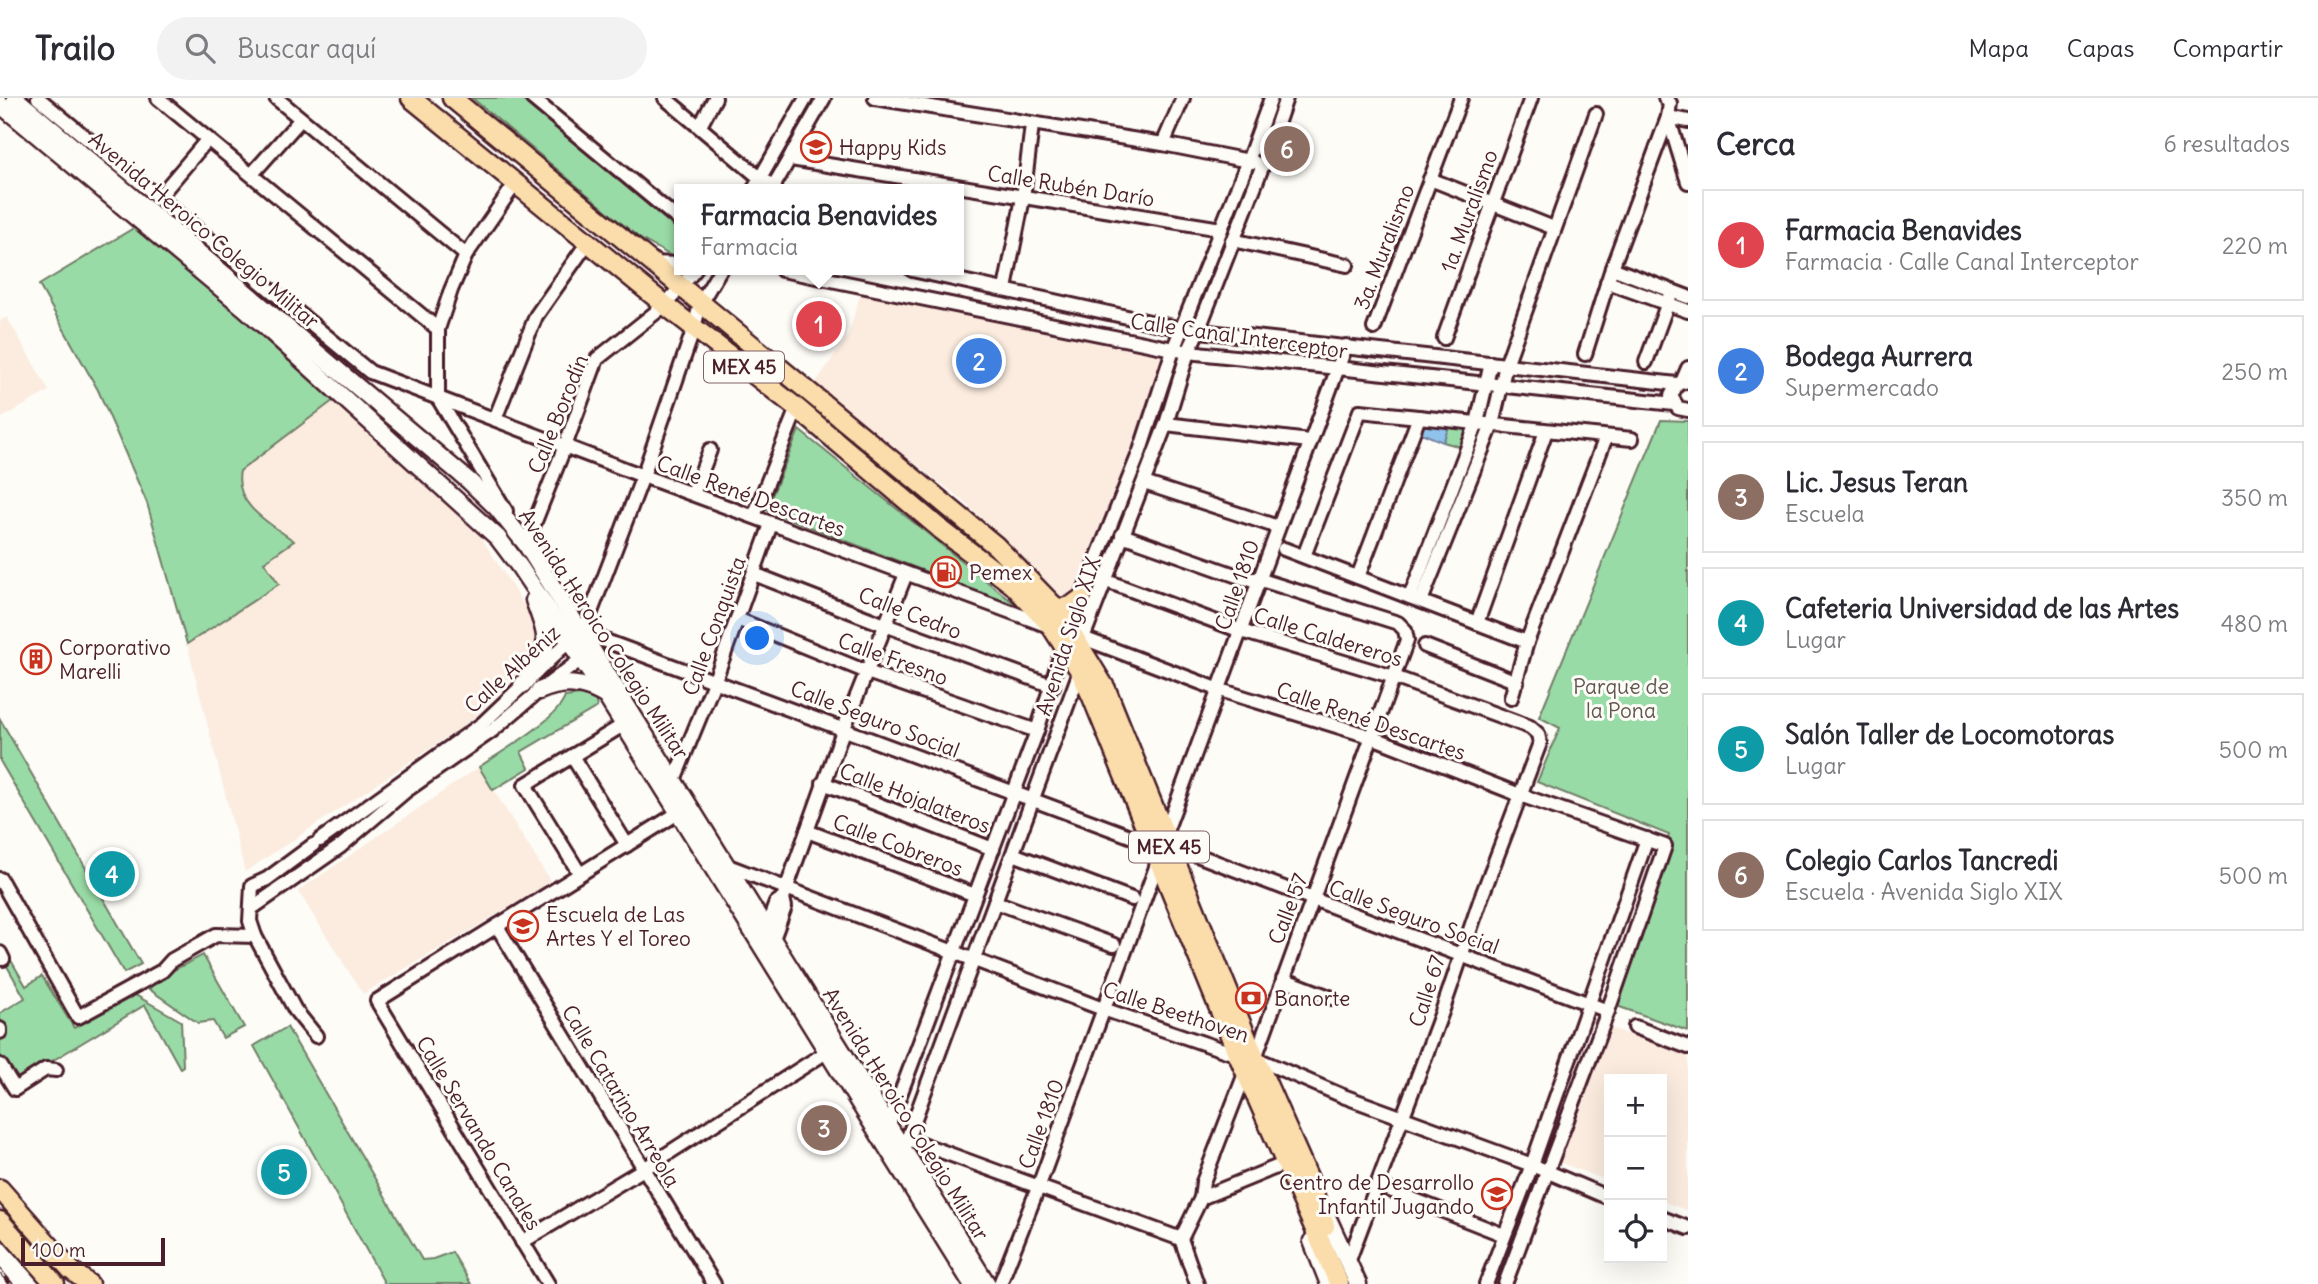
<!DOCTYPE html>
<html lang="es">
<head>
<meta charset="utf-8">
<style>
	:root { --surface:#fff; --page:#f2f2f3; --text:#2b2b33; --muted:#7c7c81; --line:#e1e1e2; --accent:#d93025 }
	body { margin:0; font-family:Delius,sans-serif; background:var(--page); color:var(--text) }
	.controls { position:absolute; right:21px; bottom:21px; display:grid; overflow:hidden; border-radius:0px; box-shadow:0 7px 28px #0002 }
	.controls button { width:63px; height:63px; display:grid; place-items:center; padding:0; border:0; border-bottom:2px solid var(--line); background:var(--surface); color:var(--text); font:35px sans-serif }
	.scale { position:absolute; left:21px; bottom:18px; width:144px; box-sizing:border-box; padding-left:7px; border:4px solid #4a1f2b; border-top:0; font-size:19px; line-height:24px; white-space:nowrap; color:#4a1f2b; -webkit-text-stroke:5px #fdfcf7; paint-order:stroke }
	.you { position:absolute; left:758px; top:541px; width:24px; height:24px; margin:-18px; border:5px solid #fff; border-radius:50%; background:#1a73e8; box-shadow:0 0 0 10px #1a73e833 }
	.badge { display:grid; place-items:center; width:46px; height:46px; border-radius:50%; background:var(--accent); color:#fff; font-size:23px; font-weight:700 }
	.pin { position:absolute; translate:-50% -50%; border:4px solid #fff; box-shadow:0 2px 7px #0006 }
	.popup { position:absolute; left:674px; top:86px; width:290px; height:91px; box-sizing:border-box; display:grid; place-content:center; border-radius:0px; background:var(--surface); filter:drop-shadow(0 2px 5px #0005); font-size:23px; white-space:nowrap; color:var(--muted) }
	.popup b { font-size:26px; color:var(--text) }
	.popup::after { content:''; position:absolute; left:50%; top:100%; margin-left:-14px; border:14px solid transparent; border-top-color:var(--surface) }
	.list { margin:0; padding:0; list-style:none }
	h2 { display:flex; justify-content:space-between; align-items:center; height:91px; margin:0; padding:0 28px; font-size:30px }
	h2 small { font-size:23px; font-weight:400; color:var(--muted) }
	.list li { display:grid; grid-template-columns:46px 1fr auto; gap:21px; align-items:center; box-sizing:border-box; height:112px; margin:0 14px 14px; padding:0 14px; border:2px solid var(--line); border-radius:0px }
	.list b { display:block; font-size:26px; white-space:nowrap }
	.list p { margin:0; font-size:23px; white-space:nowrap; color:var(--muted) }
	.list em { font-size:23px; font-style:normal; color:var(--muted) }
	.icon { flex:none; width:38px; height:38px; fill:none; stroke:currentColor; stroke-width:2; stroke-linecap:round; stroke-linejoin:round }
	.map { position:relative; flex:none; width:1688px; height:1186px; overflow:hidden }
	header { display:flex; align-items:center; gap:42px; box-sizing:border-box; height:98px; padding:0 35px; background:var(--surface); border-bottom:2px solid var(--line) }
	header strong { font-size:33px }
	nav { display:flex; gap:38px; margin-inline-start:auto; font-size:24px }
	.search { width:490px; height:63px; background:var(--page); display:flex; align-items:center; gap:18px; box-sizing:border-box; padding:0 24px; border-radius:38px; color:var(--muted); font-size:26px }
	main { display:flex }
	aside { flex:1; background:var(--surface) }
	.map>svg:first-child { display:block }
</style>
</head>
<body>
<header>
<strong>Trailo</strong>
<div class="search"><svg class="icon" aria-label="search" viewBox="0 0 24 24"><circle cx="10" cy="10" r="6"/><path d="M15 15l6 6"/></svg>Buscar aquí</div>
<nav><a>Mapa</a><a>Capas</a><a>Compartir</a></nav>
</header>
<main>
<div class="map">
<svg width="1688" height="1186" viewBox="0 0 1688 1186">
	<rect width="100%" height="100%" fill="#fdfcf7"/>
	<filter id="ink" filterUnits="userSpaceOnUse"><feTurbulence type="fractalNoise" baseFrequency=".0143" numOctaves="2"/><feDisplacementMap in="SourceGraphic" scale="14" xChannelSelector="R" yChannelSelector="G"/><feConvolveMatrix kernelMatrix="1 2 1 2 8 2 1 2 1" color-interpolation-filters="sRGB"/></filter>
	<g filter="url(#ink)">
		<g fill="#fbecdf">
			<polygon points="862,190 1171,252 1069,505 961,401 814,287 848,238"/>
			<polygon points="7,219 49,293 0,321 0,223"/>
			<polygon points="334,302 474,428 537,528 539,556 468,625 245,774 187,546 279,487 263,464 293,443 250,409 240,390 238,382 240,373"/>
			<polygon points="479,669 551,784 363,896 298,793"/>
			<polygon points="1608,929 1688,958 1688,1113 1662,1103 1662,981 1609,981 1609,1083 1558,1064"/>
		</g>
		<g fill="#99dba6" stroke="#727d68" stroke-width="2">
			<polygon points="472,0 521,0 679,133 679,159 675,160 639,140"/>
			<path d="M 137,128 L 263,232 L 334,302 L 240,373 C 233,407 271,426 294,443 L 264,464 L 279,486 L 187,546 L 147,405 L 98,292 L 39,187 Z"/>
			<polygon points="1661,322 1688,323 1688,933 1617,908 1669,737 1537,684 1560,630 1539,619"/>
			<polygon points="1451,323 1475,325 1465,350 1443,344"/>
			<polygon points="799,332 1020,510 766,412"/>
			<path d="M 587,596 L 595,601 L 597,609 L 521,654 L 529,670 L 493,692 L 479,669 C 501,654 557,622 565,599 Z"/>
			<polygon points="0,621 141,866 124,875 0,663"/>
			<polygon points="203,857 244,929 223,940 213,923 198,925 149,891 162,878"/>
			<polygon points="9,859 26,888 42,878 74,930 135,897 181,923 183,968 180,970 145,907 17,984 0,957 0,941 8,935 0,921 0,915 25,900 3,861"/>
			<polygon points="287,929 422,1162 433,1161 452,1154 471,1186 385,1186 254,948"/>
		</g>
		<polygon fill="#8fc3ec" stroke="#73819f" stroke-width="2" points="1427,320 1451,323 1443,344 1421,335"/>
		<g fill="none" stroke-linecap="round" stroke-linejoin="round">
			<g stroke="#4a1f2b" stroke-width="18">
				<g id="street">
					<polyline points="38,0 370,274 643,378 1049,528"/>
					<polyline points="158,0 438,231"/>
					<polyline points="276,0 466,157"/>
					<polyline points="532,0 679,122"/>
					<polyline points="665,0 761,81 775,88"/>
					<polyline points="875,0 1163,46 1254,64"/>
					<polyline points="1688,23 1668,19 1688,84"/>
					<polyline points="700,28 715,0"/>
					<polyline points="1163,46 1183,0"/>
					<polyline points="791,61 1221,131"/>
					<polyline points="252,76 301,21"/>
					<polyline points="1430,81 1554,130"/>
					<polyline points="754,91 806,0"/>
					<polyline points="772,91 824,0"/>
					<polyline points="158,100 208,41"/>
					<polyline points="1232,142 1347,167"/>
					<polyline points="651,165 679,166"/>
					<polyline points="1612,170 1688,199"/>
					<polyline points="782,172 1188,254 1674,306"/>
					<polyline points="912,172 1182,231 1677,286"/>
					<polyline points="1607,184 1688,213"/>
					<polyline points="1005,191 1023,100 1032,27"/>
					<polyline points="1374,230 1461,0"/>
					<polyline points="1444,240 1531,0"/>
					<polyline points="1585,256 1612,170 1668,19 1670,5 1665,0"/>
					<polyline points="1646,264 1670,199"/>
					<polyline points="1688,283 1677,286 1671,298 1678,310 1688,312"/>
					<polyline points="1682,284 1688,270"/>
					<polyline points="495,321 536,218 588,144"/>
					<polyline points="1166,326 1309,343"/>
					<polyline points="1144,385 1278,429"/>
					<polyline points="693,396 710,352"/>
					<polyline points="506,413 438,300 438,231 451,192 466,157 515,86"/>
					<polyline points="754,418 797,310"/>
					<polyline points="1122,437 1246,481 1258,481 1398,525 1405,532 1407,542 1255,960 1246,973 1203,1084 1201,1100 1181,1141 1197,1186"/>
					<polyline points="526,446 565,348 597,261 665,207 695,172"/>
					<polyline points="1284,451 1527,544"/>
					<polyline points="1304,458 1360,313 1632,341"/>
					<polyline points="754,476 885,527 1053,588"/>
					<polyline points="1358,479 1419,319"/>
					<polyline points="1104,482 1241,533 1394,579 1530,629 1538,636 1540,645 1481,800 1442,914 1349,1162"/>
					<polyline points="1410,499 1477,325 1491,265"/>
					<polyline points="1421,503 1492,327 1506,267 1596,16"/>
					<polyline points="737,521 867,574 1037,633"/>
					<polyline points="1477,525 1546,333"/>
					<polyline points="586,527 603,542 1154,747"/>
					<polyline points="1083,540 1220,592 1372,639 1520,697 1665,748 1608,913 1505,1186"/>
					<polyline points="1425,548 1517,584"/>
					<polyline points="1511,600 1527,544 1606,339"/>
					<polyline points="572,658 627,747"/>
					<polyline points="674,682 715,582 771,426"/>
					<polyline points="823,685 993,751"/>
					<polyline points="807,733 975,797"/>
					<polyline points="1164,739 1346,248"/>
					<polyline points="320,742 482,626 586,527 643,378 694,230 700,206 720,172"/>
					<polyline points="1168,746 1608,913"/>
					<polyline points="313,747 267,781 252,788 250,823 255,838 295,912 316,938"/>
					<polyline points="1013,756 1132,801"/>
					<polyline points="728,768 1103,911 1238,957 1255,960 1343,998 1532,1067 1609,1100"/>
					<polyline points="580,776 525,687 623,627"/>
					<polyline points="0,781 78,919 162,873 172,862 216,837 255,838"/>
					<polyline points="995,804 1114,847"/>
					<polyline points="252,810 341,748 407,692 493,632 539,593 587,557"/>
					<polyline points="497,828 714,1186"/>
					<polyline points="764,836 776,805 783,800 844,630 906,476"/>
					<polyline points="770,849 785,809 783,800"/>
					<polyline points="0,855 3,861"/>
					<polyline points="1283,881 1332,900"/>
					<polyline points="1635,929 1688,949"/>
					<polyline points="0,931 0,934"/>
					<polyline points="0,967 15,991 46,971 56,972"/>
					<polyline points="889,1026 1037,633 1069,530 1140,353 1173,252 1248,63 1271,0"/>
					<polyline points="908,1041 1181,1141"/>
					<polyline points="904,1050 1080,573 1083,540 1166,326 1188,254 1198,233 1264,64 1286,0"/>
					<polyline points="1377,1087 1504,1137"/>
					<polyline points="1201,1100 1286,1065"/>
					<polyline points="1662,1120 1688,1130"/>
					<polyline points="522,1144 642,1072 828,953"/>
					<polyline points="548,1186 377,903 678,715"/>
					<polyline points="1000,1186 1038,1090 1159,761"/>
					<polyline points="1486,1186 1532,1067 1647,741"/>
				</g>
			</g>
			<g stroke="#4a1f2b" stroke-width="21">
				<g id="secondary">
					<polyline points="15,0 469,383 496,409 526,446 987,1186"/>
					<polyline points="0,6 246,211 498,440 519,468 606,598 972,1186"/>
					<path d="M 522,587 C 552,552 550,545 534,502"/>
					<path d="M 539,593 C 563,583 583,584 606,598"/>
					<polyline points="1324,1112 1358,1186"/>
					<polyline points="1312,1143 1329,1186"/>
				</g>
			</g>
			<g stroke="#4a1f2b" stroke-width="23">
				<g id="primary">
					<polyline points="411,0 665,207 797,310 939,430 1013,487 1051,528 1080,573 1092,599 1238,957 1339,1186"/>
					<polyline points="452,0 996,448 1057,511 1106,591 1251,950 1309,1081 1325,1128"/>
					<polyline points="1057,511 1071,508 1082,500"/>
					<polyline points="0,1091 71,1172 89,1186"/>
					<polyline points="0,1123 55,1186"/>
				</g>
			</g>
			<use href="#street" stroke="#fdfcf7" stroke-width="12"/>
			<use href="#secondary" stroke="#fdfcf7" stroke-width="16"/>
			<use href="#primary" stroke="#faddab" stroke-width="18"/>
			<g stroke="#4a1f2b" stroke-width="5">
				<polyline id="rail" points="0,1173 11,1186"/>
			</g>
			<use href="#rail" stroke="#fdfcf7" stroke-width="2.5" stroke-dasharray="8" stroke-linecap="butt"/>
		</g>
	</g>
	<defs>
		<g id="school-ring" transform="scale(1.575)"><circle r="9.5" fill="#fdfcf7" stroke="#c8321e" stroke-width="1.5"/><path d="M0-5L7-2L0 1L-7-2ZM-4 1L0 2.5L4 1V4Q0 6-4 4Z" fill="#c8321e"/></g>
		<g id="fuel-ring" transform="scale(1.575)"><circle r="9.5" fill="#fdfcf7" stroke="#c8321e" stroke-width="1.5"/><path d="M-5.5-6h7V0h2V4h1.3V-2.5L3-4.5l.8-.8L6-3V5H2.5V1h-1V6h-7ZM-4.2-4.7v3.2H.2V-4.7Z" fill="#c8321e"/></g>
		<g id="building-ring" transform="scale(1.575)"><circle r="9.5" fill="#fdfcf7" stroke="#c8321e" stroke-width="1.5"/><path d="M-4-6H4V6H1V3H-1V6H-4ZM-2.5-4.3h1.7v1.8h-1.7ZM.8-4.3h1.7v1.8H.8ZM-2.5-1h1.7V.8h-1.7ZM.8-1h1.7V.8H.8Z" fill="#c8321e"/></g>
		<g id="bank-ring" transform="scale(1.575)"><circle r="9.5" fill="#fdfcf7" stroke="#c8321e" stroke-width="1.5"/><path d="M-6-4H6V4H-6ZM0-2.3a2.3 2.3 0 1 0 0 4.6a2.3 2.3 0 1 0 0-4.6Z" fill="#c8321e"/></g>
	</defs>
	<g fill-rule="evenodd">
		<use href="#school-ring" x="816" y="49"/>
		<use href="#fuel-ring" x="946" y="474"/>
		<use href="#building-ring" x="36" y="561"/>
		<use href="#school-ring" x="523" y="828"/>
		<use href="#bank-ring" x="1251" y="900"/>
		<use href="#school-ring" x="1497" y="1096"/>
	</g>
	<g text-anchor="middle" dominant-baseline="central" stroke-width="6" stroke-linejoin="round" paint-order="stroke">
		<g fill="#fdfcf7" stroke="#806168" stroke-width="2">
			<rect x="704" y="253.5" width="80" height="31" rx="5"/>
			<rect x="1129" y="733.5" width="80" height="31" rx="5"/>
		</g>
		<g font-size="19" font-weight="bold" fill="#4a1f2b">
			<text x="744" y="269">MEX 45</text>
			<text x="1169" y="749">MEX 45</text>
		</g>
		<g font-size="21" fill="#4a1f2b" stroke="#fdfcf7" text-anchor="start">
			<text x="839" y="49">Happy Kids</text>
			<text x="969" y="474">Pemex</text>
			<text x="59" y="549">Corporativo<tspan x="59" dy="24">Marelli</tspan></text>
			<text x="546" y="816">Escuela de Las<tspan x="546" dy="24">Artes Y el Toreo</tspan></text>
			<text x="1274" y="900">Banorte</text>
			<text x="1474" y="1084" text-anchor="end">Centro de Desarrollo<tspan x="1474" dy="24">Infantil Jugando</tspan></text>
		</g>
		<g font-size="21" fill="#4a1f2b" stroke="#fdfcf7">
			<text transform="translate(1071 88) rotate(9)">Calle Rubén Darío</text>
			<text transform="translate(1469 113) rotate(-70)">1a. Muralismo</text>
			<text transform="translate(204 132) rotate(40)">Avenida Heroico Colegio Militar</text>
			<text transform="translate(1384 149) rotate(-69)">3a. Muralismo</text>
			<text transform="translate(1239 238) rotate(8)">Calle Canal Interceptor</text>
			<text transform="translate(558 316) rotate(-68)">Calle Borodín</text>
			<text transform="translate(751 398) rotate(20)">Calle René Descartes</text>
			<text transform="translate(1237 487) rotate(-71)">Calle 1810</text>
			<text transform="translate(910 515) rotate(21)">Calle Cedro</text>
			<text transform="translate(714 528) rotate(-70)">Calle Conquista</text>
			<text transform="translate(604 536) rotate(57)">Avenida Heroico Colegio Militar</text>
			<text transform="translate(1068 538) rotate(-72)">Avenida Siglo XIX</text>
			<text transform="translate(1328 539) rotate(17)">Calle Caldereros</text>
			<text transform="translate(893 561) rotate(20)">Calle Fresno</text>
			<text transform="translate(512 571) rotate(-42)">Calle Albéniz</text>
			<text transform="translate(875 621) rotate(21)">Calle Seguro Social</text>
			<text transform="translate(1371 623) rotate(19)">Calle René Descartes</text>
			<text transform="translate(915 700) rotate(21)">Calle Hojalateros</text>
			<text transform="translate(898 747) rotate(21)">Calle Cobreros</text>
			<text transform="translate(1288 811) rotate(-69)">Calle 57</text>
			<text transform="translate(1414 819) rotate(20)">Calle Seguro Social</text>
			<text transform="translate(1427 893) rotate(-72)">Calle 67</text>
			<text transform="translate(1176 914) rotate(18)">Calle Beethoven</text>
			<text transform="translate(621 998) rotate(59)">Calle Catarino Arreola</text>
			<text transform="translate(906 1016) rotate(58)">Avenida Heroico Colegio Militar</text>
			<text transform="translate(1041 1026) rotate(-70)">Calle 1810</text>
			<text transform="translate(479 1035) rotate(59)">Calle Servando Canales</text>
		</g>
		<g font-size="21" fill="#625750" stroke="#fdfcf7">
			<text x="1621" y="588">Parque de<tspan x="1621" dy="24">la Pona</tspan></text>
		</g>
	</g>
</svg>
<div class="controls">
<button>+</button>
<button>−</button>
<button><svg class="icon" aria-label="locate" viewBox="0 0 24 24"><circle cx="12" cy="12" r="6"/><path d="M12 2v4M12 18v4M2 12h4M18 12h4"/></svg></button>
</div>
<div class="scale">100 m</div>
<div class="you"></div>
<div class="pin badge" style="left:819px;top:226px;background:#e0444e">1</div>
<div class="popup"><b>Farmacia Benavides</b>Farmacia</div>
<div class="pin badge" style="left:979px;top:263px;background:#3f7fe0">2</div>
<div class="pin badge" style="left:824px;top:1030px;background:#8d6e63">3</div>
<div class="pin badge" style="left:112px;top:776px;background:#0f9aa8">4</div>
<div class="pin badge" style="left:284px;top:1074px;background:#0f9aa8">5</div>
<div class="pin badge" style="left:1287px;top:51px;background:#8d6e63">6</div>
</div>
<aside>
<h2>Cerca<small>6 resultados</small></h2>
<ul class="list">
<li><span class="badge" style="background:#e0444e">1</span><div><b>Farmacia Benavides</b><p>Farmacia · Calle Canal Interceptor</p></div><em>220 m</em></li>
<li><span class="badge" style="background:#3f7fe0">2</span><div><b>Bodega Aurrera</b><p>Supermercado</p></div><em>250 m</em></li>
<li><span class="badge" style="background:#8d6e63">3</span><div><b>Lic. Jesus Teran</b><p>Escuela</p></div><em>350 m</em></li>
<li><span class="badge" style="background:#0f9aa8">4</span><div><b>Cafeteria Universidad de las Artes</b><p>Lugar</p></div><em>480 m</em></li>
<li><span class="badge" style="background:#0f9aa8">5</span><div><b>Salón Taller de Locomotoras</b><p>Lugar</p></div><em>500 m</em></li>
<li><span class="badge" style="background:#8d6e63">6</span><div><b>Colegio Carlos Tancredi</b><p>Escuela · Avenida Siglo XIX</p></div><em>500 m</em></li>
</ul>
</aside>
</main>
</body>
</html>
